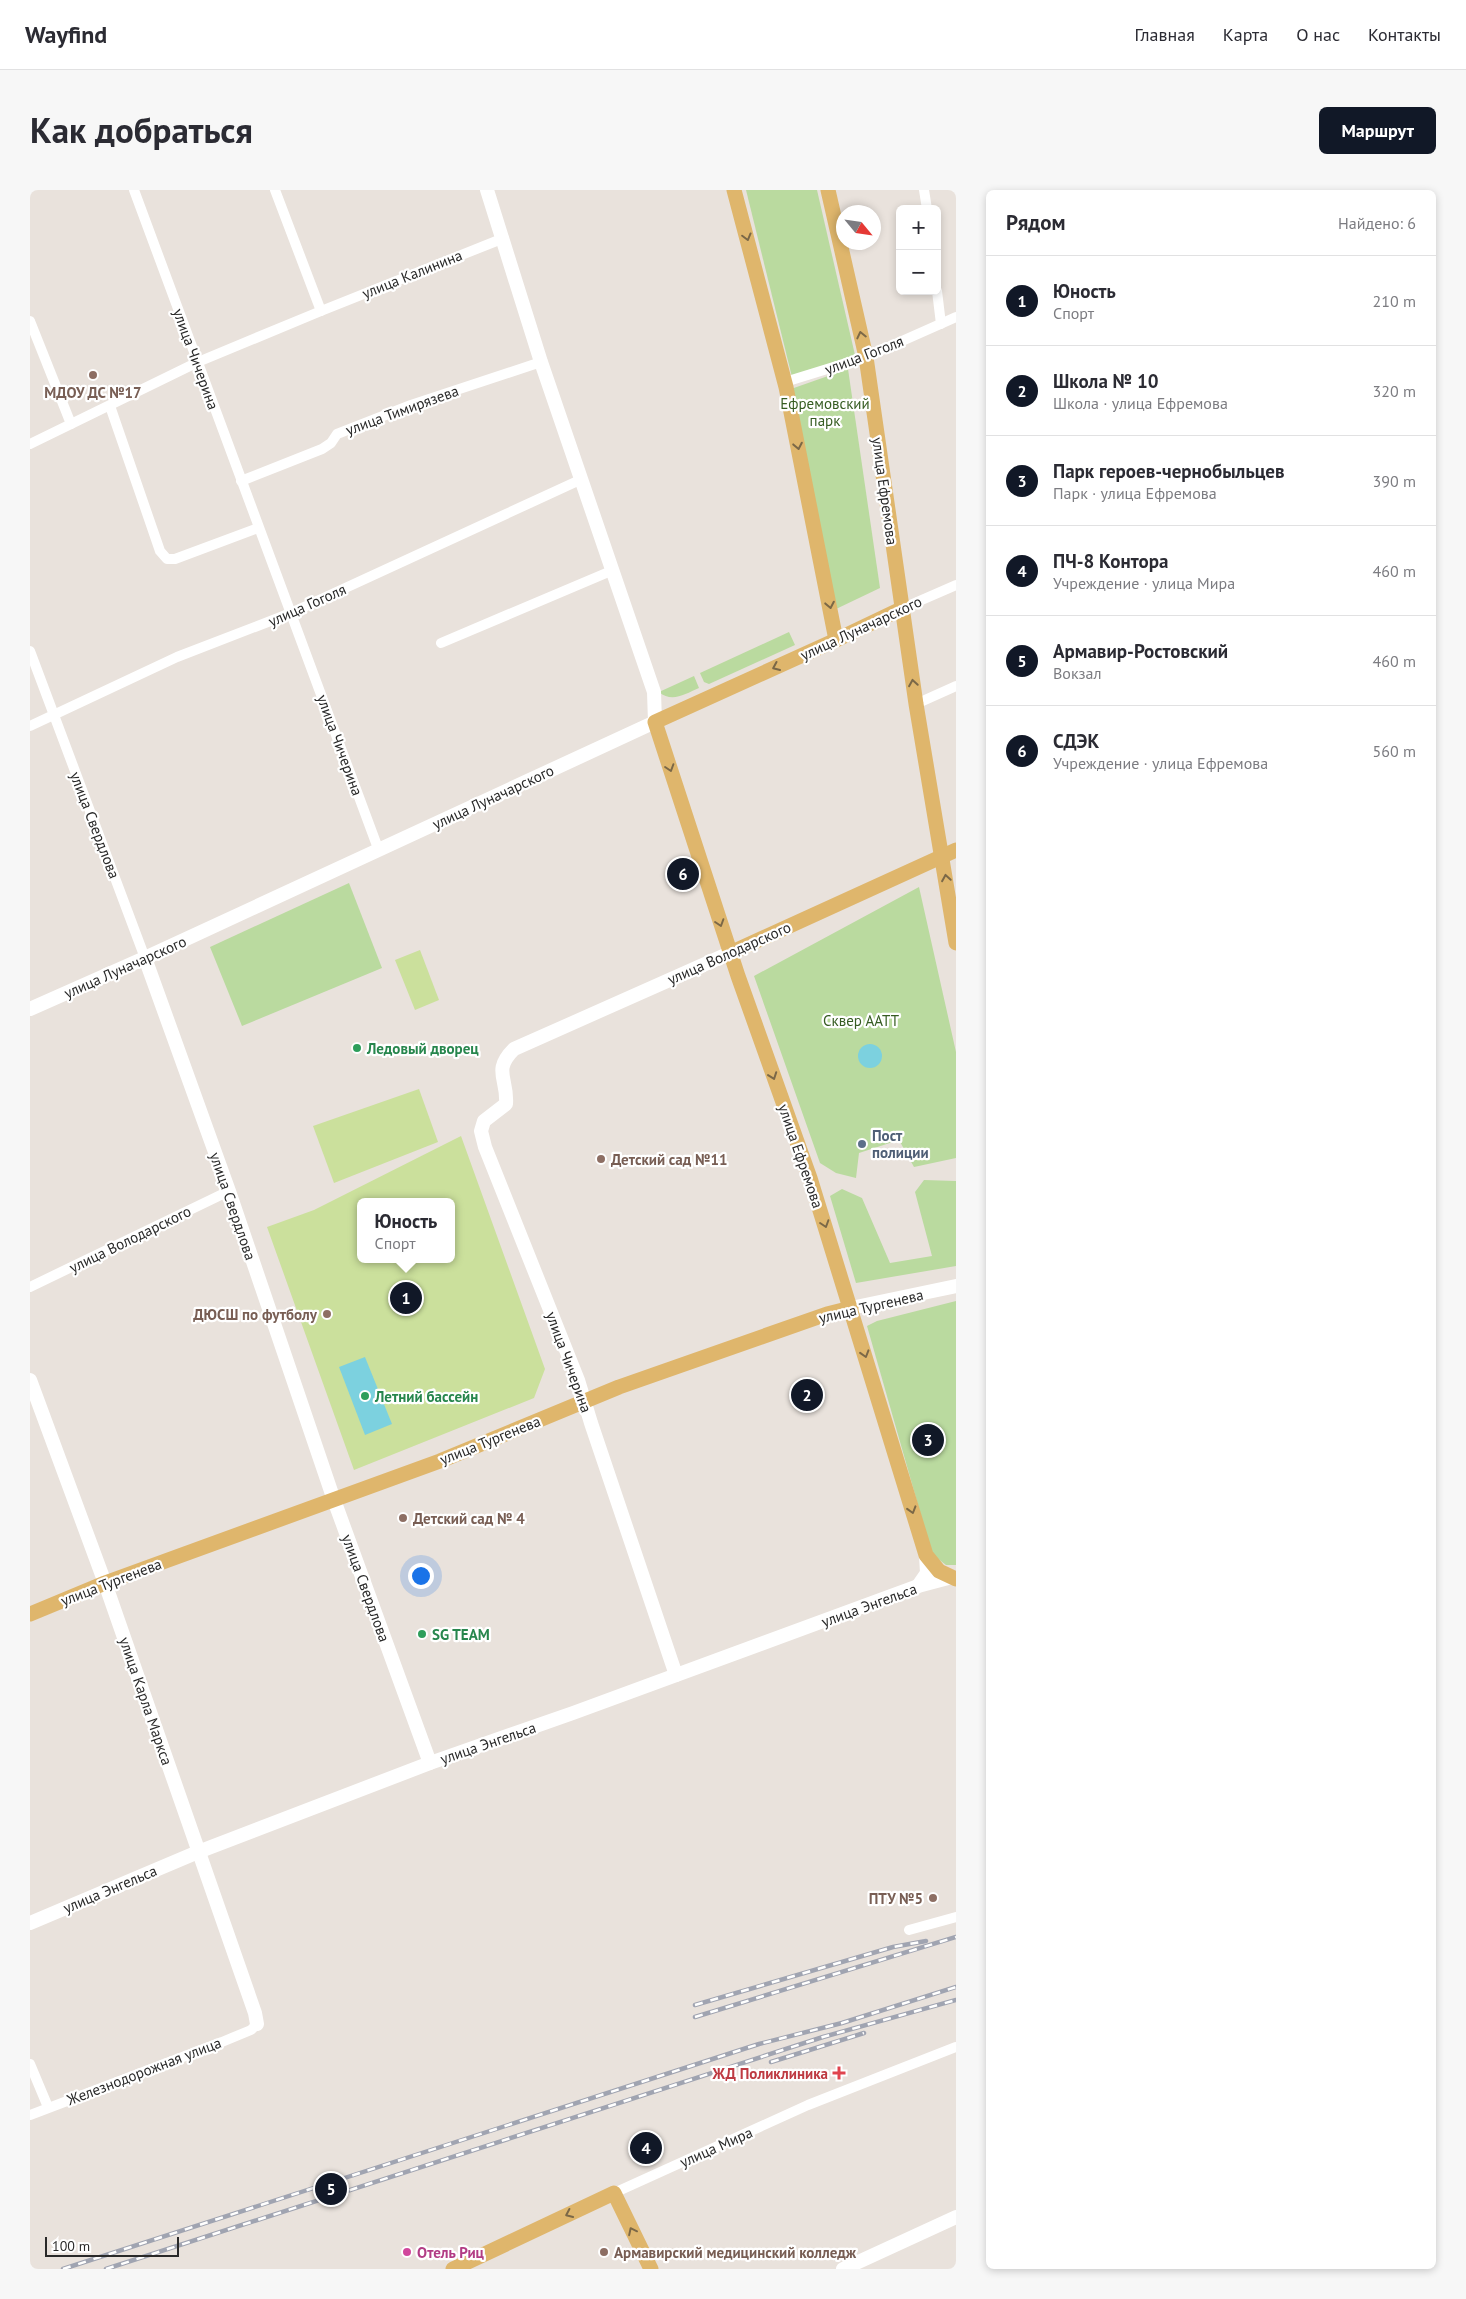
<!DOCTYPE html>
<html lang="ru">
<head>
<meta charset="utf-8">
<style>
	:root { --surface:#fff; --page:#f7f7f7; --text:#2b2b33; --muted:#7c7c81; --line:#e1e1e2; --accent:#111827 }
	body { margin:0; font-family:"PT Sans",sans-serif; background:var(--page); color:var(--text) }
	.controls { position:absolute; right:15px; top:15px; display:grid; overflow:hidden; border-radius:8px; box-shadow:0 2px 8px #0003 }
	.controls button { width:45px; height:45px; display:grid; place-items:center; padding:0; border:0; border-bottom:1px solid var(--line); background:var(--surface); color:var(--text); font:25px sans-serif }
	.compass { position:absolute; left:806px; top:15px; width:45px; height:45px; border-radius:50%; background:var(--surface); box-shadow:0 2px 8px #0003; rotate:119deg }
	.scale { position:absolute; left:15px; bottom:12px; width:134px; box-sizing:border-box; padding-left:5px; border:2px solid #292929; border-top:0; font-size:14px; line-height:18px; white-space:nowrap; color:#292929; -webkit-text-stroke:4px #fff; paint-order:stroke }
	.you { position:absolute; left:390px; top:1385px; width:18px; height:18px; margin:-12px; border:4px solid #fff; border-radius:50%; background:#1a73e8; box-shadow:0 0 0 8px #1a73e833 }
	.badge { display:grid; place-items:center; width:32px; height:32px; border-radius:50%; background:var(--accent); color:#fff; font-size:16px; font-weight:700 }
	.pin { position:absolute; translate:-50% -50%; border:2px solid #fff; box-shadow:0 1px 5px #0006 }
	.popup { position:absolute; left:327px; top:1008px; width:98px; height:65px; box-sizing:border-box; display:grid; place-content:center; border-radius:8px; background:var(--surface); filter:drop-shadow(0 1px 4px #0005); font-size:16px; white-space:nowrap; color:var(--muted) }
	.popup b { font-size:19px; color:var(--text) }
	.popup::after { content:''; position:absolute; left:50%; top:100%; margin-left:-10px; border:10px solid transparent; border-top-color:var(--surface) }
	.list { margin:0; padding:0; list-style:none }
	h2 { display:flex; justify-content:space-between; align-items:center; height:65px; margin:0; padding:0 20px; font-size:21px }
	h2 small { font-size:16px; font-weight:400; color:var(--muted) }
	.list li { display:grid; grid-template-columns:32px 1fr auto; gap:15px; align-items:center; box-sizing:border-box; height:90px; padding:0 20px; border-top:1px solid var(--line) }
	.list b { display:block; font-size:19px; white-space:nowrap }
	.list p { margin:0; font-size:16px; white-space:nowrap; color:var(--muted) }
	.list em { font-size:16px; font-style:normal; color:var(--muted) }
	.map { position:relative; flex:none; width:926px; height:2079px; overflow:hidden; border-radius:8px }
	header { display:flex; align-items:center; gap:30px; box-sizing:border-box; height:70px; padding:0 25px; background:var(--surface); border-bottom:1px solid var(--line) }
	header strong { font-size:24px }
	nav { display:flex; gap:28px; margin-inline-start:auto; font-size:18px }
	.intro { display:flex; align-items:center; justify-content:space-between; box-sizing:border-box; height:120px; padding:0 30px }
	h1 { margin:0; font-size:35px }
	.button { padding:12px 22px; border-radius:8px; background:var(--accent); color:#fff; font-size:18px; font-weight:700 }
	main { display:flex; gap:30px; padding:0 30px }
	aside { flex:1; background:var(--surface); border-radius:8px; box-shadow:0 2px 8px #0003 }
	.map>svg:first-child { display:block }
</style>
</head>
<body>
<header>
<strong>Wayfind</strong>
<nav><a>Главная</a><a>Карта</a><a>О нас</a><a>Контакты</a></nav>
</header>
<div class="intro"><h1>Как добраться</h1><a class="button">Маршрут</a></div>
<main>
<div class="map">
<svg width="926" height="2079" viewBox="0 0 926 2079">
	<rect width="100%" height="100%" fill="#e9e2dc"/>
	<g fill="#bada9f">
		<polygon points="716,0 787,0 825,165 762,187"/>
		<polygon points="818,179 850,398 806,419 761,199"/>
		<polygon points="759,442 765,455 679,494 674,492 670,483"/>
		<path d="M 664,486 L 669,498 C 655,504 642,513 629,502 Z"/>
		<polygon points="319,693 352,778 212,836 180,757"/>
		<polygon points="889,697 926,862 926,968 884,977 869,950 829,963 826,988 806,983 790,973 724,786"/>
		<polygon points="894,990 926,991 926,1076 826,1093 800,1006 812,999 832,1008 860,1073 902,1066 885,1002"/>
		<polygon points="926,1111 926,1375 916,1375 902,1364 837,1136 847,1131"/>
	</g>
	<g fill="#cbe09c" fill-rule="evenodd">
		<polygon points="390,760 409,810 385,820 365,770"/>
		<polygon points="389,899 408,952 304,993 283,936"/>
		<path d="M 431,946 L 515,1179 L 504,1208 L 324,1280 L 237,1037 L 284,1020 ZM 331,1012 L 421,1012 L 421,1069 L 331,1069 Z"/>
	</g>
	<g fill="#7cd1df">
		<circle cx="840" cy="866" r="12"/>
		<polygon points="335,1167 362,1234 335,1245 309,1177"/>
	</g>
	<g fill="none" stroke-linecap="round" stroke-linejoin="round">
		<g stroke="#fff" stroke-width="10">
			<polyline points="104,0 349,661"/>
			<polyline points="245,0 291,121"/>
			<polyline points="894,0 897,19"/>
			<polyline points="907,101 911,134"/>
			<polyline points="0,131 41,234"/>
			<polyline points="755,192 836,167 926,127"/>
			<polyline points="80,216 130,361 137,369 145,369 228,338"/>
			<polyline points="0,254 168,172 291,121 474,48"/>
			<polyline points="211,291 292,259 301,253 307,244 381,215 511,172"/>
			<polyline points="871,419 926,395"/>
			<polyline points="411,453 581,381"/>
			<polyline points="0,461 115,768"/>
			<polyline points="886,514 926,496"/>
			<polyline points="0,536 147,467 261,423 552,289"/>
			<polyline points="0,1097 199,1001"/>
			<polyline points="879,1740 926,1727"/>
			<polyline points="0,1874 18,1917"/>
			<polyline points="0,1925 192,1852 221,1840 227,1834"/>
			<polyline points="584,2003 778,1915 926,1857"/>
		</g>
		<g stroke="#fff" stroke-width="14">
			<polyline points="115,768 199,1001 304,1310 400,1573"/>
			<polyline points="0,819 115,768 625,532 624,502 511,172 457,0"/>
			<polyline points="821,1118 926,1096"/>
			<polyline points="0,1190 75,1393 225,1823 227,1834"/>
			<polyline points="888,1396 897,1383 896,1365"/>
			<path d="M 646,1485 L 561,1233 L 548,1190 L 455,957 L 451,941 L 454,931 L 476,914 C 478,888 462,881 484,859 L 700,763"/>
			<polyline points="0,1733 168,1662 400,1573 543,1523 888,1396 922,1387"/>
			<polyline points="813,2079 926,2027"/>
		</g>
		<g stroke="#dfb66c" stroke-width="15">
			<polyline points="704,0 756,197 806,450"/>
			<polyline points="798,0 836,167 886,514 926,753"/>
			<polyline points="871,419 806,450 625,532 708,786 780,988 896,1365 909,1381 926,1389"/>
			<polyline points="700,763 926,660"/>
			<polyline points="0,1424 75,1393 410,1271 589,1197 797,1124 821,1118"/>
			<polyline points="423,2079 584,2003 621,2079"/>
		</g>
		<g stroke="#a0a4b1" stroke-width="4.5">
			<g id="rail">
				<polyline points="665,1815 863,1757 896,1751"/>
				<polyline points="665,1827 926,1747"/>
				<polyline points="741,1872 834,1843"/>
				<polyline points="33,2079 729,1854 812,1833 926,1797"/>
				<polyline points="76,2079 793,1847 926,1810"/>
			</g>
		</g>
		<use href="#rail" stroke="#fff" stroke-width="2.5" stroke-dasharray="8" stroke-linecap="butt"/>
	</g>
	<defs><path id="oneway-chevron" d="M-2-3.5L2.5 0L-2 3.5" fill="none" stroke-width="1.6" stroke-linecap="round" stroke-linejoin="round" transform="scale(1.25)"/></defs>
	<g stroke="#7b6847">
		<use href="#oneway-chevron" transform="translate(717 47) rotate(75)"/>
		<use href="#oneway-chevron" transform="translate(831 145) rotate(-103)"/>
		<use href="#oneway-chevron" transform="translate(768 256) rotate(79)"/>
		<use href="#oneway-chevron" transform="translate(800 415) rotate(79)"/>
		<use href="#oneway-chevron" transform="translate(746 477) rotate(156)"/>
		<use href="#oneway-chevron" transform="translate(883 493) rotate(-99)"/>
		<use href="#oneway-chevron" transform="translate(640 578) rotate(72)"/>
		<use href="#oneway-chevron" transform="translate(916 688) rotate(-99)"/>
		<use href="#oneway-chevron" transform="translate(690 733) rotate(72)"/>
		<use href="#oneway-chevron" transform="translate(743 886) rotate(70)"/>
		<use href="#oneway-chevron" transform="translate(795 1034) rotate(72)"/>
		<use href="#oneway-chevron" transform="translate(835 1164) rotate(73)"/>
		<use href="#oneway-chevron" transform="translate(882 1320) rotate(73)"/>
		<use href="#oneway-chevron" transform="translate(539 2024) rotate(155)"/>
		<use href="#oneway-chevron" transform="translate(602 2041) rotate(-116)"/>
	</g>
	<g fill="#8d6e63" stroke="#fff" stroke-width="2">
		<circle cx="63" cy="185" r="5"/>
		<circle cx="571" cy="969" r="5"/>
		<circle cx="297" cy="1124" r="5"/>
		<circle cx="373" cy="1328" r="5"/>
		<circle cx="903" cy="1708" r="5"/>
		<circle cx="574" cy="2062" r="5"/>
	</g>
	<g fill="#2e9e5b" stroke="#fff" stroke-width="2">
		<circle cx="327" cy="858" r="5"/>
		<circle cx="335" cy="1206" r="5"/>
		<circle cx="392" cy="1444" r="5"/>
	</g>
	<circle fill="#5c6f8a" stroke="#fff" stroke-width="2" cx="832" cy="954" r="5"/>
	<path fill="#e0444e" stroke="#fff" stroke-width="2" d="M806.5 1875.5h5v5h5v5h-5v5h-5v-5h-5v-5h5z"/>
	<circle fill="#d1479c" stroke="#fff" stroke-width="2" cx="377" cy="2062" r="5"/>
	<g text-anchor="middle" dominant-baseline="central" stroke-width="4.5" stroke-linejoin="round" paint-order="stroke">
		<g font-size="15" fill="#292929" stroke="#fff">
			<text transform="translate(382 84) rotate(-22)">улица Калинина</text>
			<text transform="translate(834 165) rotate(-21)">улица Гоголя</text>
			<text transform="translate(166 169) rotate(70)">улица Чичерина</text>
			<text transform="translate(372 220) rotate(-20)">улица Тимирязева</text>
			<text transform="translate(855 301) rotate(82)">улица Ефремова</text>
			<text transform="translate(277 415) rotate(-24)">улица Гоголя</text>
			<text transform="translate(831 438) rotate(-25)">улица Луначарского</text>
			<text transform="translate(310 555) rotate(70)">улица Чичерина</text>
			<text transform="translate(463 607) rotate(-25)">улица Луначарского</text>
			<text transform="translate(65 635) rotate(69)">улица Свердлова</text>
			<text transform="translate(699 763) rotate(-24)">улица Володарского</text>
			<text transform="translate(95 777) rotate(-24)">улица Луначарского</text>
			<text transform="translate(771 966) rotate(71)">улица Ефремова</text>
			<text transform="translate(203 1016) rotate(71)">улица Свердлова</text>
			<text transform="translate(100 1049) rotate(-26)">улица Володарского</text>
			<text transform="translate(841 1116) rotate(-13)">улица Тургенева</text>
			<text transform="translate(539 1172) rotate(70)">улица Чичерина</text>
			<text transform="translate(460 1250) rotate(-22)">улица Тургенева</text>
			<text transform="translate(81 1392) rotate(-21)">улица Тургенева</text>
			<text transform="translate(336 1398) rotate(70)">улица Свердлова</text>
			<text transform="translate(839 1415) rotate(-20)">улица Энгельса</text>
			<text transform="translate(116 1511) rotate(71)">улица Карла Маркса</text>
			<text transform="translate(458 1553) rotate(-19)">улица Энгельса</text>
			<text transform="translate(80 1699) rotate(-23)">улица Энгельса</text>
			<text transform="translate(114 1881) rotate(-21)">Железнодорожная улица</text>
			<text transform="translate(686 1957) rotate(-24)">улица Мира</text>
		</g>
		<g font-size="15" font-weight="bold" fill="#785e54" stroke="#fff" text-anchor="start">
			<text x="63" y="202" text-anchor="middle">МДОУ ДС №17</text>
			<text x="581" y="969">Детский сад №11</text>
			<text x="287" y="1124" text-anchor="end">ДЮСШ по футболу</text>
			<text x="383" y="1328">Детский сад № 4</text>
			<text x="893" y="1708" text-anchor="end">ПТУ №5</text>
			<text x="584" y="2062">Армавирский медицинский колледж</text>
		</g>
		<g font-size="15" fill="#365c22" stroke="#fff">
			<text x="795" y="213">Ефремовский<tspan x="795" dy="17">парк</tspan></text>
			<text x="831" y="830">Сквер ААТТ</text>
		</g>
		<g font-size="15" font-weight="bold" fill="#27864d" stroke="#fff" text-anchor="start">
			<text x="337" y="858">Ледовый дворец</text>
			<text x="345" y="1206">Летний бассейн</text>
			<text x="402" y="1444">SG TEAM</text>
		</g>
		<g font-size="15" font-weight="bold" fill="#4e5e75" stroke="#fff" text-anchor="start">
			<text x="842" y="945">Пост<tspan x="842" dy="17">полиции</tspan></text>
		</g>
		<g font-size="15" font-weight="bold" fill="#be3a42" stroke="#fff" text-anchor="end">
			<text x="798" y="1883">ЖД Поликлиника</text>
		</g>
		<g font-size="15" font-weight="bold" fill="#b23c85" stroke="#fff" text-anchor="start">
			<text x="387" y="2062">Отель Риц</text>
		</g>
	</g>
</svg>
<div class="controls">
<button>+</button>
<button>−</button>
</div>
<svg class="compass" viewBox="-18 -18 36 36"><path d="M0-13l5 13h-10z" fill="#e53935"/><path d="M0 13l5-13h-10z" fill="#7c7c81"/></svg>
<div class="scale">100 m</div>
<div class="you"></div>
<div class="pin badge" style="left:376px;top:1108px">1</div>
<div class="popup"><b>Юность</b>Спорт</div>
<div class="pin badge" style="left:777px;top:1205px">2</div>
<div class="pin badge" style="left:898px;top:1250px">3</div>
<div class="pin badge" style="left:616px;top:1958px">4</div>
<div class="pin badge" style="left:301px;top:1999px">5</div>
<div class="pin badge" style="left:653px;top:684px">6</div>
</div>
<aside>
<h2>Рядом<small>Найдено: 6</small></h2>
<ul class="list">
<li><span class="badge">1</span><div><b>Юность</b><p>Спорт</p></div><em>210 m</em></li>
<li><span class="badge">2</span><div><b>Школа № 10</b><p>Школа · улица Ефремова</p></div><em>320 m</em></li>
<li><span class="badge">3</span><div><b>Парк героев-чернобыльцев</b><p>Парк · улица Ефремова</p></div><em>390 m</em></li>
<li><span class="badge">4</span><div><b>ПЧ-8 Контора</b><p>Учреждение · улица Мира</p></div><em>460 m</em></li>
<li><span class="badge">5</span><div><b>Армавир-Ростовский</b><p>Вокзал</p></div><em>460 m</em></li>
<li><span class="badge">6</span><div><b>СДЭК</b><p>Учреждение · улица Ефремова</p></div><em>560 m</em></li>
</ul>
</aside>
</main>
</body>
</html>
